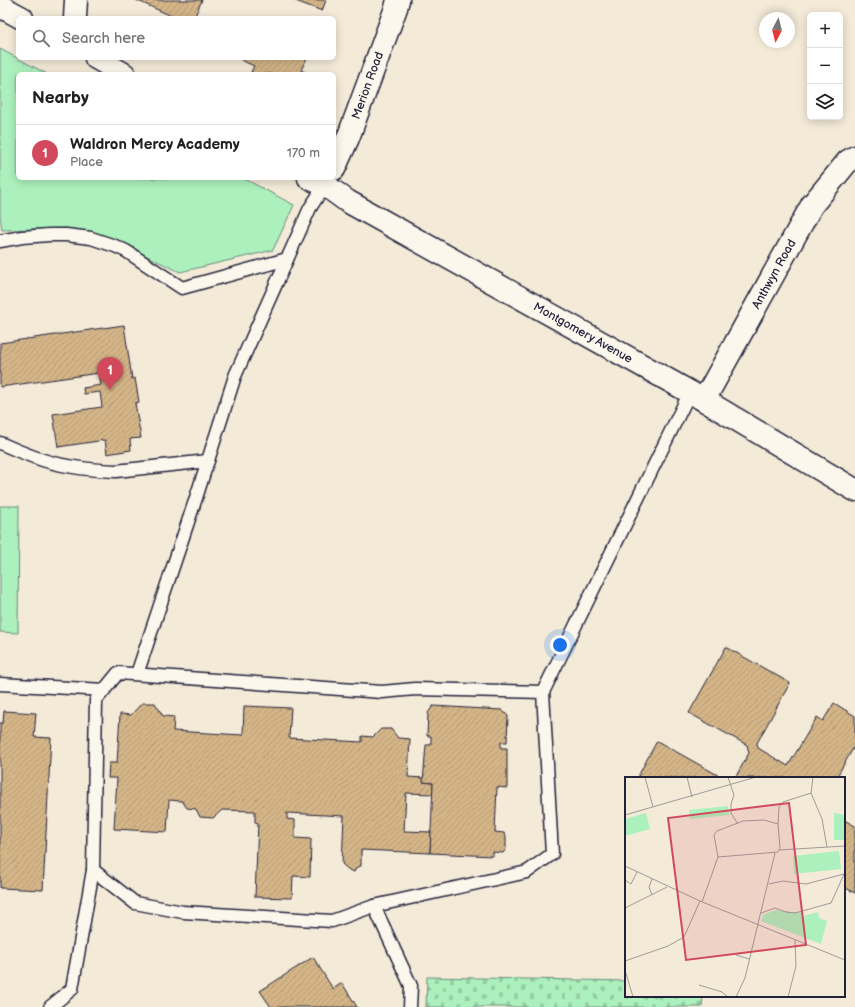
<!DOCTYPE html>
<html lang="en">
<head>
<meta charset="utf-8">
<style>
	:root { --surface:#fff; --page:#f6f6f6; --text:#222; --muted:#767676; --line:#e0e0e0; --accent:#d1495b }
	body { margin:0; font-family:"Balsamiq Sans",sans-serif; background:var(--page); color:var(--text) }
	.controls { position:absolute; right:12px; top:12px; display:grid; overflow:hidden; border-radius:6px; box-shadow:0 2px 10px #0003 }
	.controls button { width:36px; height:36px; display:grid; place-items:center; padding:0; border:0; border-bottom:1px solid var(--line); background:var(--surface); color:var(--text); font:20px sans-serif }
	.compass { position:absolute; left:759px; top:12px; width:36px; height:36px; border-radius:50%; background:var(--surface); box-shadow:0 2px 10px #0003; rotate:187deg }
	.you { position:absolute; left:560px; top:645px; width:14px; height:14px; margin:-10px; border:3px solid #fff; border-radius:50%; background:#1a73e8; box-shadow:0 0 0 6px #1a73e833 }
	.badge { display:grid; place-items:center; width:26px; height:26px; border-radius:50%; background:var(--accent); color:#fff; font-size:13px; font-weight:700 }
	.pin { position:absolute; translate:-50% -33px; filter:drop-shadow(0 1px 2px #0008) }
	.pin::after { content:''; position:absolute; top:21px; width:14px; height:12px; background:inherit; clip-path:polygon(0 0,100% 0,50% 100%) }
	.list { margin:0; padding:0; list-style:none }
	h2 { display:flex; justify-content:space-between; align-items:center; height:52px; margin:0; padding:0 16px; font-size:17px }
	h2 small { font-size:13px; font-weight:400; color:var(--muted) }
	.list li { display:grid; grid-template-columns:26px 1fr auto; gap:12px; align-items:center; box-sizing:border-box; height:56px; padding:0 16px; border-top:1px solid var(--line) }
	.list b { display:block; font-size:15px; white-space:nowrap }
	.list p { margin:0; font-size:13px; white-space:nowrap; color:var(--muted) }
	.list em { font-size:13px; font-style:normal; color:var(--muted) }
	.icon { flex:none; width:22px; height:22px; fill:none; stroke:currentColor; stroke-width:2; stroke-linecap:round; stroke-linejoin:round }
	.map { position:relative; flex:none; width:855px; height:1007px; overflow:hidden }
	.search { position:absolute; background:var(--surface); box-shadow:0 2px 10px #0003; left:16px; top:16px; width:320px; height:44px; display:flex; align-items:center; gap:10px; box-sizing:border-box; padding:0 14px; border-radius:6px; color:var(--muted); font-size:15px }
	.panel { position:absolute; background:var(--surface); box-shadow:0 2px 10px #0003; left:16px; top:72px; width:320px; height:108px; border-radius:6px }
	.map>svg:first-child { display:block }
</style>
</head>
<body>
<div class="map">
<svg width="855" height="1007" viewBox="0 0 855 1007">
	<defs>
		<pattern id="cemetery-stones" width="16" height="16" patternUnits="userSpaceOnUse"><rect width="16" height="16" fill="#acf1bd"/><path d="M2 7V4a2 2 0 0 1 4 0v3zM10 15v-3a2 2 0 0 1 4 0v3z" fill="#94cea3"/></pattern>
		<pattern id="building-hatch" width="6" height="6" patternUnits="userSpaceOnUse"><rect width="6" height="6" fill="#d4b588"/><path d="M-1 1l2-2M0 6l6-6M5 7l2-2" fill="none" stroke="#b69b76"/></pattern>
	</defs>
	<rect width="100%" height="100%" fill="#f3ead8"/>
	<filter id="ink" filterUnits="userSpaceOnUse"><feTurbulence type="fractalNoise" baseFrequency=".025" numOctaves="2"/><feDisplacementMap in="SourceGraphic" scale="8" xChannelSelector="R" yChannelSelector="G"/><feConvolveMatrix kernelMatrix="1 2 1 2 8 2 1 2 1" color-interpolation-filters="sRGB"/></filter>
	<g filter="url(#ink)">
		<polygon fill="url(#cemetery-stones)" stroke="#678a7c" points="427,977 626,981 626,996 703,996 702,1007 426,1007"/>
		<g fill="#acf1bd" stroke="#678a7c">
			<polygon points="0,49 47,74 18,74 18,178 243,178 294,205 273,250 180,272 103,235 67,228 2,230 0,215"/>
			<polygon points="0,506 19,506 18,633 0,632"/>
		</g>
		<g fill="url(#building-hatch)" stroke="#22223b">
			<polygon points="136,0 202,0 194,18 176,18"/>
			<polygon points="293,0 326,0 322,11"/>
			<polygon points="242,58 307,58 301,70 307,73 307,74 255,74 251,72 254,66 241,60"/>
			<polygon points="124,325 132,379 135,378 139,402 135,403 141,438 130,439 131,450 107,454 105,440 58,447 53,414 102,407 100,392 84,394 83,388 101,385 99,373 0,387 0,343"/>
			<polygon points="726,647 790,683 757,743 758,748 788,766 817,717 823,721 834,703 855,716 855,745 836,778 735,778 749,753 747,745 689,713"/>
			<polygon points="142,703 155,703 163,716 174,717 173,731 243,735 244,706 291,708 289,738 362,742 362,736 373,737 381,729 391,729 398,738 410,739 408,777 424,778 423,782 433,783 433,794 406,793 404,831 431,832 430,853 361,850 361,866 357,867 354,872 349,870 342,864 344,816 287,813 287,819 295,820 295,838 311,839 310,877 293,876 292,898 255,897 258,823 255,822 255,811 222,810 213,818 200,817 196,809 187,808 182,801 169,800 167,832 114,829 117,778 108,778 109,763 117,763 120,714 131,715"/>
			<polygon points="433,706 502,710 508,716 507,742 501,742 501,748 507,748 507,788 497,787 495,832 504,833 506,837 506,849 503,853 493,852 493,856 430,853 433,783 423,782 426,745 431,745 431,736 427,736 428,713"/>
			<polygon points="4,711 36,713 34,737 51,738 43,890 0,888 0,723 3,723"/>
			<polygon points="657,741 723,778 637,778"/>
			<polygon points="844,820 855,826 855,893 844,887"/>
			<polygon points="313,957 333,989 342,983 357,1007 271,1007 260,991"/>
		</g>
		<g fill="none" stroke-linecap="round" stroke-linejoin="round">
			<g stroke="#22223b" stroke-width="15">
				<g id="lane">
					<polyline points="0,241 22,237 49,235 66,235 91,238 115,246 126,251 182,288 287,259"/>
					<path d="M 0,443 C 11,448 23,453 34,457 C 58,466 91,470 116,471 L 208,461"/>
					<polygon points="118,673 382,692 415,689 543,692 552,854 527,872 374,906 332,921 183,912 135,903 93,870 96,700"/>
					<polyline points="137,674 195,501 235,376 310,208 325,185"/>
					<polyline points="0,684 104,690"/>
					<polyline points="543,692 690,392"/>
					<polyline points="374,906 411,986 410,1007"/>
					<polyline points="50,1007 72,989 93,870"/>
				</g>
			</g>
			<g stroke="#22223b" stroke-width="25">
				<g id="street">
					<polyline points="75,18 76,0"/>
					<path id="s1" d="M 704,400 L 812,205 L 848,161 L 855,157"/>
				</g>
			</g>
			<g stroke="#22223b" stroke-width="25">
				<g id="secondary">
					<path id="s2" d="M 334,169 L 348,138 L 396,8 L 398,0"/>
				</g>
			</g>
			<g stroke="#22223b" stroke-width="25">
				<g id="primary">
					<polyline points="0,6 22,18"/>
					<polyline points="96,58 124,74"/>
					<path id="s3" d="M 309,178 L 325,185 L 347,201 L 704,400 L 855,490"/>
				</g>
			</g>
			<use href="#lane" stroke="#fbf7ec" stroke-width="12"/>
			<use href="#street" stroke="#fbf7ec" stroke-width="22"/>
			<use href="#secondary" stroke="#fbf7ec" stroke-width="22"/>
			<use href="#primary" stroke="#fbf7ec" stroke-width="22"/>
		</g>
	</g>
	<g text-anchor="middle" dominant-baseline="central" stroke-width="4" stroke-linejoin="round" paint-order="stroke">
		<g font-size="12" fill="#22223b" stroke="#fbf7ec">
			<text stroke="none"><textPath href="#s2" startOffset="90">Merion Road</textPath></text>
			<text stroke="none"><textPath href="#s1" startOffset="144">Anthwyn Road</textPath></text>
			<text stroke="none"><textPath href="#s3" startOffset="315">Montgomery Avenue</textPath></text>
		</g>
	</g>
	<g transform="translate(625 777)">
		<rect width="220" height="220" fill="#f3ead8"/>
		<path d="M 103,29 L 104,38 L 65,42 L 64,33 ZM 21,36 L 25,52 L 0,59 L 0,42 Z" fill="#acf1bd"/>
		<path d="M 209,36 L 220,38 L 220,63 L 209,63 ZM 214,74 L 216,92 L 169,97 L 168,79 ZM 151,133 L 177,136 L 178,139 L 193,135 L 194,141 L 202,144 L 196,167 L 136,144 L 138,138 Z" fill="#acf1bd"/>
		<path fill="none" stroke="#9f9a99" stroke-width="1" d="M 20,0 L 28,30M 62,0 L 67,20M 103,0 L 109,18 L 106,27 L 106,36 L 113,47M 188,0 L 186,16 L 197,42 L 202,70M 0,38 L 131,0M 139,43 L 153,47 L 155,71 L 153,75 L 93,80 L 89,58 L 92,54 L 118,44 ZM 153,47 L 154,30 L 158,25 L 186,16M 154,73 L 220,69M 0,89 L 75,124 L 220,183M 27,102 L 24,110 L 27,118M 0,103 L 6,107 L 12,95M 144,107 L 158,104 L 181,107 L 219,97M 77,125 L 93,80M 0,131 L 42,110M 136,136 L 150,131 L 161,135 L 170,136 L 206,126 L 220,95M 111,178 L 124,182M 0,184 L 43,169 L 59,160 L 75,124M 0,193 L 8,220M 74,208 L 97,215 L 103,220M 111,220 L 120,201 L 150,76M 163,220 L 171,189 L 170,163"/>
		<path fill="#d1495b" fill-opacity="0.15" stroke="#d1495b" stroke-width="2" d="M 164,26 L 181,168 L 61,183 L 43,41 Z"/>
		<rect width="220" height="220" fill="none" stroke="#22223b" stroke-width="2"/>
	</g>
</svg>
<div class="controls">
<button>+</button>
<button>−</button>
<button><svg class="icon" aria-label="layers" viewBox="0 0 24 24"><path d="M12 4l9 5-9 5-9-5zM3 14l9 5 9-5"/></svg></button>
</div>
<svg class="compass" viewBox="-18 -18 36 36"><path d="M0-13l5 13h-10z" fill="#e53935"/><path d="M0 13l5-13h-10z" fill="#767676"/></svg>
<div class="you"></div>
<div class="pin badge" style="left:110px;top:390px">1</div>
<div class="search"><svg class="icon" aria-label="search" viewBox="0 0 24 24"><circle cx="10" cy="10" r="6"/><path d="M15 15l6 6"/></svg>Search here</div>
<section class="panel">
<h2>Nearby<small></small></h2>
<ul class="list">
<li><span class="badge">1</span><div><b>Waldron Mercy Academy</b><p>Place</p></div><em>170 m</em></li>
</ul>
</section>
</div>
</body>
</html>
